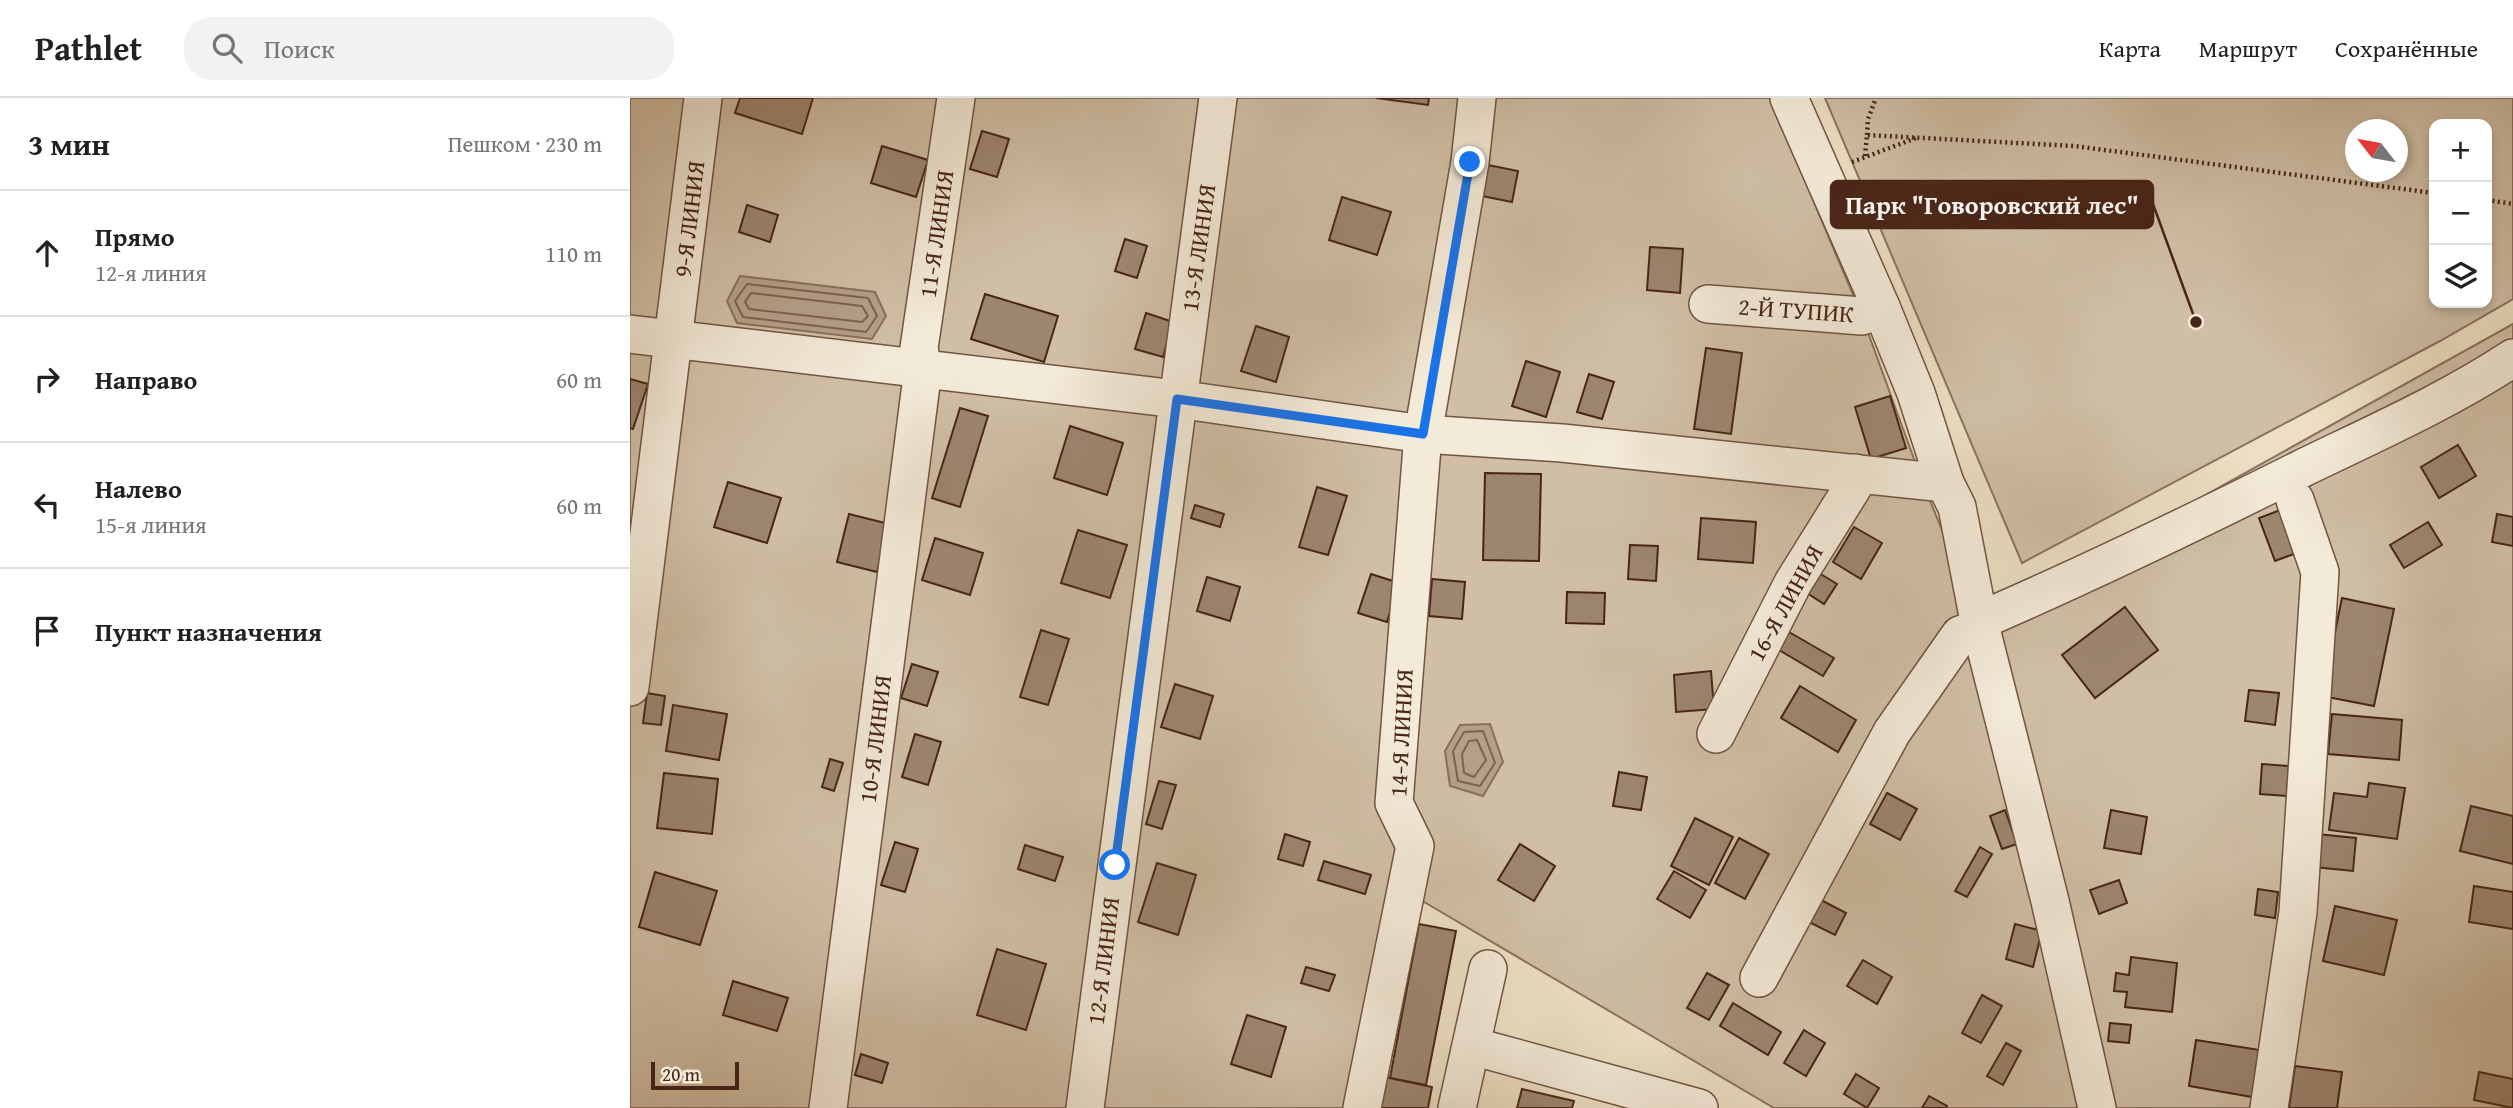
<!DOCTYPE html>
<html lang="ru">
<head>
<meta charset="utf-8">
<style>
	:root { --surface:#fff; --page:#f2f2f2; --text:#202124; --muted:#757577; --line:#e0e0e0 }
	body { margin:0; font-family:"Gentium Book Plus",serif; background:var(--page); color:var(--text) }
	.controls { position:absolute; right:21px; top:21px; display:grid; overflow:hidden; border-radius:14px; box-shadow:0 4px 10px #0003 }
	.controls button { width:63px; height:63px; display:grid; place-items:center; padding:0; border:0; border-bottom:2px solid var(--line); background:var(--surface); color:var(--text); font:35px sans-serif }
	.compass { position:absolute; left:1715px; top:21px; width:63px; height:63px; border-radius:50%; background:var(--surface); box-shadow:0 4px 10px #0003; rotate:301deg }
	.scale { position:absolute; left:21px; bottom:18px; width:88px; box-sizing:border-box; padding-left:7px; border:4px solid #482517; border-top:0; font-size:19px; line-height:24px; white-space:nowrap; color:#482517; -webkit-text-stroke:5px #f3ead8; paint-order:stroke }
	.stop { position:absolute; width:21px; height:21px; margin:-16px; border:5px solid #1a73e8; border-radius:50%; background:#fff }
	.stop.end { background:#1a73e8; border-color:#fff; box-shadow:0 2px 7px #0008 }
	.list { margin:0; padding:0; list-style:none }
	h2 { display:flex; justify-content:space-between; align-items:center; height:91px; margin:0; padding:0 28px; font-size:30px }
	h2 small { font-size:23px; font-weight:400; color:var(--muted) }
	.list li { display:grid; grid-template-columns:46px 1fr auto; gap:21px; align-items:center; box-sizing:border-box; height:126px; padding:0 28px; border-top:2px solid var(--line) }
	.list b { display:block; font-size:26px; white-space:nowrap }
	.list p { margin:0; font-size:23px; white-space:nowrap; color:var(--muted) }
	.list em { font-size:23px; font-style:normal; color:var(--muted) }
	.icon { flex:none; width:38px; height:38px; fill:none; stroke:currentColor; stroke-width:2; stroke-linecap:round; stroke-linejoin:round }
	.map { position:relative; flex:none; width:1883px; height:1010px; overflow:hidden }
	header { display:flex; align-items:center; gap:42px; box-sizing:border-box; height:98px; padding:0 35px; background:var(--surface); border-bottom:2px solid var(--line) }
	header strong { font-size:33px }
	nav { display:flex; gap:38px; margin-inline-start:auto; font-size:24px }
	.search { width:490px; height:63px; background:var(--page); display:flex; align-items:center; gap:18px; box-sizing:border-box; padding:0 24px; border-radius:28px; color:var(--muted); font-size:26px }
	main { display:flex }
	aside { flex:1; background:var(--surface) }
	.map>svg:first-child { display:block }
</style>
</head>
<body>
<header>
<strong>Pathlet</strong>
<div class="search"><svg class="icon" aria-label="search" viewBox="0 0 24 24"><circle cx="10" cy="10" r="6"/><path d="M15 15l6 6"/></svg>Поиск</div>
<nav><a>Карта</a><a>Маршрут</a><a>Сохранённые</a></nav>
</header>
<main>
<aside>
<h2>3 мин<small>Пешком · 230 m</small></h2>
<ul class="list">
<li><svg class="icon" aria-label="ahead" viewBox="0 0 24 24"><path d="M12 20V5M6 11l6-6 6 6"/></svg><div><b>Прямо</b><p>12-я линия</p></div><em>110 m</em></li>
<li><svg class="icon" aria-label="right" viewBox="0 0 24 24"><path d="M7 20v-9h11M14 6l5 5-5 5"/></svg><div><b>Направо</b></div><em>60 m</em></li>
<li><svg class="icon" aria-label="left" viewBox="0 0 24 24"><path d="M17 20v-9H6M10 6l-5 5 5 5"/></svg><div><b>Налево</b><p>15-я линия</p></div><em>60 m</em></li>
<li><svg class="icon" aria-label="arrive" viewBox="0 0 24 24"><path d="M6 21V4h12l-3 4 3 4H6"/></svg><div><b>Пункт назначения</b></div></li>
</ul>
</aside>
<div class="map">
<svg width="1883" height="1010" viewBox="0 0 1883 1010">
	<rect width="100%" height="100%" fill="#ecdfc3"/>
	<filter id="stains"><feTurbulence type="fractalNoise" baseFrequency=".00286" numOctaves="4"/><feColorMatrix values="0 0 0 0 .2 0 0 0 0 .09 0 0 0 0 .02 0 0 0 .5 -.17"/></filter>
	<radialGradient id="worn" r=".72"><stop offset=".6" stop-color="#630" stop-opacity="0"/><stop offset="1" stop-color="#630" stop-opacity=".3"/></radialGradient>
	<g fill="#d0bfa6" stroke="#8c725e" stroke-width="2" fill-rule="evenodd">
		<polygon points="0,0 1140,0 1232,218 1292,383 1349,523 1883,226 1883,1010 1144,1010 789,801 749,1010 0,1010"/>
		<path d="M 1195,0 L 1883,0 L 1883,201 L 1810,243 L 1392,465 ZM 1804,26 L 1857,26 L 1857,205 L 1804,205 ZM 1726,32 L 1768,32 L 1768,74 L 1726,74 Z"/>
	</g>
	<g fill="#b4a089" stroke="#896f5b" stroke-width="2">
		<polygon points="110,178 245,194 256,218 242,241 107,225 97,203"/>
		<polygon points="860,626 873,664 853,698 820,688 815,653 830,627"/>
	</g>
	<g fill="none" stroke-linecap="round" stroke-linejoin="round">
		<g stroke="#7e6250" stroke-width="2">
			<polygon points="117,186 238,200 247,218 236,234 113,219 105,203"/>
			<polygon points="121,195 232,208 238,218 232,224 119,211 115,204"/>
			<polygon points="853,633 865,665 850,688 828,683 823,653 834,634"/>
			<polygon points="847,642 856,662 844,679 834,675 832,656 839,643"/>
		</g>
	</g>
	<g fill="#9d8670" stroke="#482517" stroke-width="2">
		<polygon points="110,0 183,0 172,36 105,15"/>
		<polygon points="746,0 799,0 798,7"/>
		<polygon points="352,33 379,41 367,79 340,71"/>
		<polygon points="252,48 298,62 286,99 241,85"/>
		<polygon points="853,66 888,73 882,104 847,97"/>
		<polygon points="712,99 761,114 747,157 699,142"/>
		<polygon points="117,107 148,117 140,144 109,134"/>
		<polygon points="495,141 517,148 507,180 485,173"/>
		<polygon points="1020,149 1053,151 1050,195 1017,192"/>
		<polygon points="355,196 428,218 414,264 341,241"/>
		<polygon points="516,215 543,224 533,259 505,251"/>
		<polygon points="626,228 659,239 646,284 611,273"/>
		<polygon points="1076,250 1112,255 1101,336 1064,331"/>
		<polygon points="896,263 930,274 916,319 882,308"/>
		<polygon points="959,276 984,284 972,321 947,314"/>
		<polygon points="0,281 18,286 3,331 0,330"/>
		<polygon points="1260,298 1276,350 1241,361 1225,309"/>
		<polygon points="330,310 358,318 330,409 302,400"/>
		<polygon points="440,328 493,345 477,397 424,380"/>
		<polygon points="1828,347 1846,378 1809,400 1791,369"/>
		<polygon points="855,375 911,376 909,463 853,462"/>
		<polygon points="98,384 151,400 137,445 84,429"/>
		<polygon points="687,389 717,398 698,457 669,449"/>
		<polygon points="565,407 594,416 590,429 561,420"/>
		<polygon points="1661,408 1677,451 1645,463 1629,420"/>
		<polygon points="219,416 259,426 247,474 207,464"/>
		<polygon points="1867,416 1883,419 1883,448 1862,444"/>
		<polygon points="1071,420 1126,424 1123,465 1068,461"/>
		<polygon points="1798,424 1812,447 1774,470 1760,447"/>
		<polygon points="1224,429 1252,445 1231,481 1203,464"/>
		<polygon points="448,432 497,447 480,500 431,485"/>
		<polygon points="305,440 353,455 340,497 292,482"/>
		<polygon points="1000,447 1028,448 1026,483 998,481"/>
		<polygon points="1189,475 1207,486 1194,506 1177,495"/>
		<polygon points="741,476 769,485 757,524 728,515"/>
		<polygon points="577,479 610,489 600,523 567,513"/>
		<polygon points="802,481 835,484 832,521 799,518"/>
		<polygon points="937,494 975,495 974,526 936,525"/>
		<polygon points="1712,500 1764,511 1744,608 1692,598"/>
		<polygon points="1495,509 1528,552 1465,600 1432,557"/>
		<polygon points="411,532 439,541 418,607 390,599"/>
		<polygon points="1159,534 1204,560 1193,578 1149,552"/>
		<polygon points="282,566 308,574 297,608 271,600"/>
		<polygon points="1081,573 1084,611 1046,614 1044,577"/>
		<polygon points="545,586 583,598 570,641 531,629"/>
		<polygon points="1170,588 1226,622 1208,654 1151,620"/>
		<polygon points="1619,592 1649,595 1645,627 1615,623"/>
		<polygon points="17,595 35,598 31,627 13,625"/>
		<polygon points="43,607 97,616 89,662 36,653"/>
		<polygon points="1702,616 1772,622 1769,662 1698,656"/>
		<polygon points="285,636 311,644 298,687 272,679"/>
		<polygon points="200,661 213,665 204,693 192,689"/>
		<polygon points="1632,666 1659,668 1657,698 1630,696"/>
		<polygon points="989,674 1017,679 1011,712 983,708"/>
		<polygon points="34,675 88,681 82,736 27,730"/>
		<polygon points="529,683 546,687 532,731 516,726"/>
		<polygon points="1739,685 1775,690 1767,741 1699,732 1704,695 1737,699"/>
		<polygon points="1257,695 1287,711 1270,742 1240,726"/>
		<polygon points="1841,708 1883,718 1883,766 1830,753"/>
		<polygon points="1375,712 1387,746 1372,751 1360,718"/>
		<polygon points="1481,712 1517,719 1511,756 1474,750"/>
		<polygon points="1065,720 1103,739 1079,787 1041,768"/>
		<polygon points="655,736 680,744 673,768 648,761"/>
		<polygon points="1687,736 1726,740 1723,773 1684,769"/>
		<polygon points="1109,740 1139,756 1115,801 1085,785"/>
		<polygon points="265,744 288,751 275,794 251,787"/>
		<polygon points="890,746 925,768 904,803 868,782"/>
		<polygon points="395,747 433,759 425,783 388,771"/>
		<polygon points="1350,749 1362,756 1337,799 1325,793"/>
		<polygon points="694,763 741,777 735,796 688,782"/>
		<polygon points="527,765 566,777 548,837 508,824"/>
		<polygon points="1044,773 1076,792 1060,820 1027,801"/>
		<polygon points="25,774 87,793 70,847 9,829"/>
		<polygon points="1489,782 1497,805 1469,816 1460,792"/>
		<polygon points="1844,788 1883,794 1883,831 1839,824"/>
		<polygon points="1628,791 1648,794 1645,820 1625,817"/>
		<polygon points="1191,802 1216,815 1205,837 1179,824"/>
		<polygon points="1705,808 1767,822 1754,877 1693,863"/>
		<polygon points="789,826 826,833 796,987 760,980"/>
		<polygon points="1385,826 1412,833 1403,869 1376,861"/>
		<polygon points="367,851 416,866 396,932 347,917"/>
		<polygon points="1501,859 1547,865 1542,914 1495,909 1497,894 1484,893 1486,875 1499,877"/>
		<polygon points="1233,862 1262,879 1247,906 1217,888"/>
		<polygon points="676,869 705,877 699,893 671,885"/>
		<polygon points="1077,875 1099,887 1079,922 1057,910"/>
		<polygon points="103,883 158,900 147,933 93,917"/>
		<polygon points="1352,897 1372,908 1351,945 1332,935"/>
		<polygon points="1103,905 1151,934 1138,957 1090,928"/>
		<polygon points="617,917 656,929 641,979 601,966"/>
		<polygon points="1480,925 1501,927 1499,945 1478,943"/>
		<polygon points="1174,932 1195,945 1176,978 1154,965"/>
		<polygon points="1566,942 1630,952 1622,999 1559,988"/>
		<polygon points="1376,945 1391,953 1373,987 1357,978"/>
		<polygon points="231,956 258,965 252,985 225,977"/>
		<polygon points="1665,968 1712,974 1707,1010 1659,1010"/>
		<polygon points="1849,974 1883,981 1883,1010 1844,1002"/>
		<polygon points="1226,976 1249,990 1237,1010 1214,996"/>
		<polygon points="750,978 802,989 798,1010 744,1010"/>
		<polygon points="892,991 944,1003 942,1010 887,1010"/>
		<polygon points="1299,998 1317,1008 1316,1010 1292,1010"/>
	</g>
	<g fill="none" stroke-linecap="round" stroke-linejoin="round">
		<g stroke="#715442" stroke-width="40">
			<g id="minor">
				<polyline points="1159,0 1251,209 1286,295 1315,385 1327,409 1349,523 1420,803 1467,1010"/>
				<polyline points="1078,206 1232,218 1251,209"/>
				<polyline points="0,236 547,301 793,336 932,345 1315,385"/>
				<path d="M 1349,523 C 1458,476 1565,424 1671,371 C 1743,336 1816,304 1883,260"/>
				<polyline points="0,589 73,0"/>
				<polyline points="1086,636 1163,485 1224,387 1225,375"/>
				<polyline points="1129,880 1262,634 1330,537 1351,529"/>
				<polyline points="842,948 1069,1010"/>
				<polyline points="198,1010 293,271 289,250 326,0"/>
				<polyline points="455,1010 588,0"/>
				<polyline points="732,1010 785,748 764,705 793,336 840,64 847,0"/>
				<polyline points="827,1010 858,871"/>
				<polyline points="1639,1010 1668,814 1690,474 1665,402"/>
			</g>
		</g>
		<g stroke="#482517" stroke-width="4.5" stroke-dasharray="2 3.5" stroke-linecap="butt">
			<polyline points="1237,37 1238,21 1246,0"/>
			<polyline points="1235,58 1237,37 1444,48 1804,95"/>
			<polyline points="1222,64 1286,40"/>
			<polyline points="1857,102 1883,106"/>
		</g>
		<use href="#minor" stroke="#f3ead8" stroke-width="37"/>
	</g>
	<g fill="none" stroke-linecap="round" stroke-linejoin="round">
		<polyline stroke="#1a73e8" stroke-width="9" points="485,767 547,301 793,336 840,64"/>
	</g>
	<g text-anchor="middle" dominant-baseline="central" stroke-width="6" stroke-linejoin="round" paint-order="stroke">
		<g font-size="24" fill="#482517" stroke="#f3ead8">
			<text transform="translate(59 121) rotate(-83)">9-Я ЛИНИЯ</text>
			<text transform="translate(306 136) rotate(-82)">11-Я ЛИНИЯ</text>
			<text transform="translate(568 150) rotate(-82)">13-Я ЛИНИЯ</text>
			<text transform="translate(1166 212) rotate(4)">2-Й ТУПИК</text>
			<text transform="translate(1155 505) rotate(-61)">16-Я ЛИНИЯ</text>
			<text transform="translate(771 635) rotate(-87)">14-Я ЛИНИЯ</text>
			<text transform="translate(245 641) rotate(-83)">10-Я ЛИНИЯ</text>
			<text transform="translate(473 863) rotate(-83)">12-Я ЛИНИЯ</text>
		</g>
	</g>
	<path fill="none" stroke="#482517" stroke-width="2.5" d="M1566 224L1523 106"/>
	<circle fill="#482517" stroke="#f3ead8" stroke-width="2.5" cx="1566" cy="224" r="7"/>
	<rect fill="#482517" stroke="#482517" stroke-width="2.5" x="1201" y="83" width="322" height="47" rx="7"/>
	<g font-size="26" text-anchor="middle" font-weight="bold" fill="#fff">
		<text x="1362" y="116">Парк "Говоровский лес"</text>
	</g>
	<rect width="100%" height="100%" filter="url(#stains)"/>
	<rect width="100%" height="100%" fill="url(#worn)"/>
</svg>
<div class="controls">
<button>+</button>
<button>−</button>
<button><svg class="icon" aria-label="layers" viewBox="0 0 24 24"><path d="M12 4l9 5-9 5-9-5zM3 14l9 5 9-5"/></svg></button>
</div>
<svg class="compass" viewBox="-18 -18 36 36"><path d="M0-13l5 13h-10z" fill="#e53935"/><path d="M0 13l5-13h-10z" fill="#757577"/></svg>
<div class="scale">20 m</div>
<div class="stop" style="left:485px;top:767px"></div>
<div class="stop end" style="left:840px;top:64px"></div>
</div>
</main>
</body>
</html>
